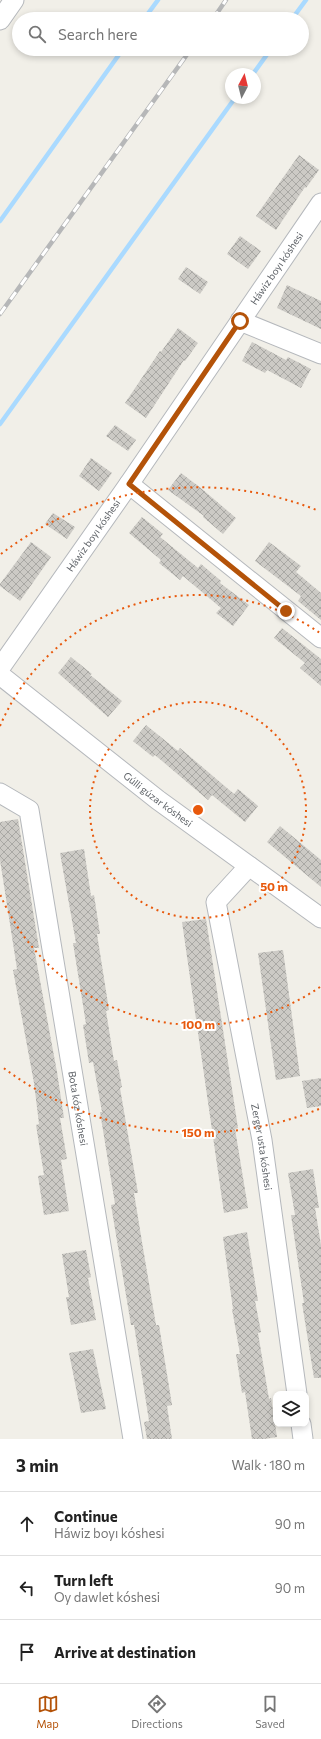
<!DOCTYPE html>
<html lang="en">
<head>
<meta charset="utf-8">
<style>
	:root { --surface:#fff; --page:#f6f6f6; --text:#222; --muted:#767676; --line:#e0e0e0; --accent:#b45309 }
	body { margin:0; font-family:Commissioner,sans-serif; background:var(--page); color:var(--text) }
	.controls { position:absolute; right:12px; bottom:12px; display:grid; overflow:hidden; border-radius:8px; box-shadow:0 2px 6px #0003 }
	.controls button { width:36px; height:36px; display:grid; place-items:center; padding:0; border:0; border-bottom:1px solid var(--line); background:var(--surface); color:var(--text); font:20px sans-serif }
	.compass { position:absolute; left:225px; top:68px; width:36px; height:36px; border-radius:50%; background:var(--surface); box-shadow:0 2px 6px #0003; rotate:7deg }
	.stop { position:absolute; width:12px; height:12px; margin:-9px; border:3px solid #b45309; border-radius:50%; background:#fff }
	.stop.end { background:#b45309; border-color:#fff; box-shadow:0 1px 4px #0008 }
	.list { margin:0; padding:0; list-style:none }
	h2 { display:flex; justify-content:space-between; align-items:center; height:52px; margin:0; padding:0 16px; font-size:17px }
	h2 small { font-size:13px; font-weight:400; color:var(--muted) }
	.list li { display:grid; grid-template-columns:26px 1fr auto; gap:12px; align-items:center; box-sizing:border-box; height:64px; padding:0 16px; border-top:1px solid var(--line) }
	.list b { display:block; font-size:15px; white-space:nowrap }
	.list p { margin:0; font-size:13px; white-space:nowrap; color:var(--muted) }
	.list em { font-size:13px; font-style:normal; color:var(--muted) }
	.icon { flex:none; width:22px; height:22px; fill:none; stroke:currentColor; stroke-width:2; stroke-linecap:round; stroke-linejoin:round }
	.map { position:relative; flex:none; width:321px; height:1439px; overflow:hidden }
	.search { position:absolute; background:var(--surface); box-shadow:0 2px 6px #0003; left:12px; right:12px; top:12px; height:44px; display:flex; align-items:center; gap:10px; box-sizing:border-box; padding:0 14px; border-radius:22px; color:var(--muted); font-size:15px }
	.sheet { height:244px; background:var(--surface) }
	nav { display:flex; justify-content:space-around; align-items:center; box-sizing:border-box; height:56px; border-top:1px solid var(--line); background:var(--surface); font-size:11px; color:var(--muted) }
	nav a { display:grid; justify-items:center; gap:2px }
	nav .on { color:var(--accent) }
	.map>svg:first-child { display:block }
</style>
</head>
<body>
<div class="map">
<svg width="321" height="1439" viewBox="0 0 321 1439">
	<defs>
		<pattern id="building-cross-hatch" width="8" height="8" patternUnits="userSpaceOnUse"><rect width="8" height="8" fill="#cccac5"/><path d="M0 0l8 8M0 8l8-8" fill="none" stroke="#a9a8a4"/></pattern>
	</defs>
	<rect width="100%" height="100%" fill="#f1efe8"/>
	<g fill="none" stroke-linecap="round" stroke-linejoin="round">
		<g stroke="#aadaff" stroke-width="4.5">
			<polyline points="144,19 158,0"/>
			<polyline points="292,19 306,0"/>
			<polyline points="253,74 271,49"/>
			<polyline points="0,221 123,49"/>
			<polyline points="0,424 235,98"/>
		</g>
	</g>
	<g fill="url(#building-cross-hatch)">
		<polygon points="299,155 319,170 306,188 305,187 276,230 256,216"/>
		<polygon points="240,236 261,251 248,269 227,254"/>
		<polygon points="186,267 208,282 200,294 178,279"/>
		<polygon points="287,285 321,301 321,329 277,308"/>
		<polygon points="178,328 198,343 185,361 184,360 146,418 125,403 160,351 161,352"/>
		<polygon points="252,342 286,360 288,357 311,369 301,388 267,370 265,373 242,361"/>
		<polygon points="115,425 136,440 128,451 106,436"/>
		<polygon points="91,458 112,473 99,491 79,476"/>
		<polygon points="181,473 202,489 236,518 223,534 203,517 204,516 168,490"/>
		<polygon points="53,513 75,527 67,539 45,524"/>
		<polygon points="142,517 163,534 160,537 198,568 201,564 221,581 220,583 249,605 233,626 216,613 221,608 183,576 180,580 159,563 161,560 129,533"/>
		<polygon points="31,542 51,557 20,601 0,586 0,584"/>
		<polygon points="269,542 301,566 296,572 321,593 321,620 298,601 301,596 255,561"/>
		<polygon points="282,628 321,659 321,686 300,668 305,663 274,638"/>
		<polygon points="71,657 92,674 90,675 122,701 108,717 58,673"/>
		<polygon points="146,725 178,751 180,748 234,794 238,789 258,806 245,822 212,795 208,800 155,755 153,757 133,741"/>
		<polygon points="18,819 39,948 34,948 57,1072 64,1118 60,1118 67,1159 61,1160 69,1211 44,1215 38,1176 44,1175 36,1125 39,1124 34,1083 13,970 17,969 0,860 0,822"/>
		<polygon points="280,826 321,860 321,887 267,842"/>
		<polygon points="84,849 91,896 94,895 100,934 97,934 109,1010 106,1011 114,1061 117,1060 122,1087 120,1088 138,1193 134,1193 142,1242 156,1325 159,1325 172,1405 167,1406 172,1439 147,1439 144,1422 149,1421 134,1325 131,1325 111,1205 115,1204 100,1112 102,1112 93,1062 89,1063 83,1025 86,1024 73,943 76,943 60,853"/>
		<polygon points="206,919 238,1128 235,1129 248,1208 224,1213 182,922"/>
		<polygon points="283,950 300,1076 276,1080 258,953"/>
		<polygon points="321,1078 321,1106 307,1108 302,1081"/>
		<polygon points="313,1169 319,1208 315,1208 321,1245 321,1378 314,1378 302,1303 304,1303 291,1215 295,1215 288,1173"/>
		<polygon points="247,1232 258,1301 255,1301 261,1332 258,1333 269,1399 271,1398 277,1437 264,1439 252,1439 245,1392 242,1393 236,1354 240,1354 232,1309 233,1309 223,1237"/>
		<polygon points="86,1250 91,1277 88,1278 96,1320 71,1325 66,1297 69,1297 62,1254"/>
		<polygon points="93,1349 106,1409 81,1413 69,1353"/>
	</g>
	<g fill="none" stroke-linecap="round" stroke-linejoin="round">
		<g stroke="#b5b8bc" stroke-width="21">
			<g id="minor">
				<polyline points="0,20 14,0"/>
				<polyline points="240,321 321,354"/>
				<polyline points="129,484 321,638"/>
				<path id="s1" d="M 0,668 L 129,484 L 321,203"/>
				<path id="s2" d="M 0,675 L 158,800 L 321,918"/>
				<path id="s3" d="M 0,793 L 29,810 L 133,1439"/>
				<path id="s4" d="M 249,866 L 216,902 L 262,1140 L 297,1394"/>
				<polyline points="301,1424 303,1439"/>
			</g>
		</g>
		<use href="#minor" stroke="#fff" stroke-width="19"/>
		<g stroke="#b6b7b8" stroke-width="4.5">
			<g id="rail">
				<polyline points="213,19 226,0"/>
				<polyline points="0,314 191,49"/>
			</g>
		</g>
		<use href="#rail" stroke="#fff" stroke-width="3" stroke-dasharray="9" stroke-linecap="butt"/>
	</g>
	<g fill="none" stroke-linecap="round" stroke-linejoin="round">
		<polyline stroke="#b45309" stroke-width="5" points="240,321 129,484 286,611"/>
	</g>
	<g fill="none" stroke="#e8590c" stroke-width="2" stroke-dasharray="2 4">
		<circle cx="198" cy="810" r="108"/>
		<path d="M320 987A215 215 0 0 1 0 894M0 726A215 215 0 0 1 320 633"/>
		<path d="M319 1109A323 323 0 0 1 1 1066M1 554A323 323 0 0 1 319 511"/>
	</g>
	<g text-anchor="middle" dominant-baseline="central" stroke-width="4" stroke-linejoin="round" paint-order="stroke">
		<g font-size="10" fill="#5f6368" stroke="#fff">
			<text stroke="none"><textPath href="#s1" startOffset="486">Háwiz boyı kóshesi</textPath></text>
			<text stroke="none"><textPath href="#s1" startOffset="162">Háwiz boyı kóshesi</textPath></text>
			<text stroke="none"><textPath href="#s2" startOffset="201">Gúlli gúzar kóshesi</textPath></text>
			<text stroke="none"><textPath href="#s3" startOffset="336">Bota kóz kóshesi</textPath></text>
			<text stroke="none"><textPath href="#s4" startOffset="298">Zerger usta kóshesi</textPath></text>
		</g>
	</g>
	<circle cx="198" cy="810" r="6" fill="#e8590c" stroke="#fff" stroke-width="2"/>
	<g font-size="12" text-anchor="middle" font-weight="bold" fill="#e8590c" stroke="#fff" stroke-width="4" stroke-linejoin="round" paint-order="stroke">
		<text x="274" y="891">50 m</text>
		<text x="198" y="1029">100 m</text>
		<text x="198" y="1137">150 m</text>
	</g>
</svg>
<div class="controls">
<button><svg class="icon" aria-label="layers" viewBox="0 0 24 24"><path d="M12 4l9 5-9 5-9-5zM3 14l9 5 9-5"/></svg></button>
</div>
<svg class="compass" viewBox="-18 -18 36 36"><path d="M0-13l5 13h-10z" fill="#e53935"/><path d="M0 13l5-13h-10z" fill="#767676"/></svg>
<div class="stop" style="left:240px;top:321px"></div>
<div class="stop end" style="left:286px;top:611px"></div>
<div class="search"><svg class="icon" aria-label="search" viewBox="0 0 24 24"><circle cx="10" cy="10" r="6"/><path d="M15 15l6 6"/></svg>Search here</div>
</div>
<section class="sheet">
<h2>3 min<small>Walk · 180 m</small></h2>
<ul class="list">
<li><svg class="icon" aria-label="ahead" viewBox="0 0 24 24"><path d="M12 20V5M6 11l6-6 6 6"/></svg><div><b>Continue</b><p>Háwiz boyı kóshesi</p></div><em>90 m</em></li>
<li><svg class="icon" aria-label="left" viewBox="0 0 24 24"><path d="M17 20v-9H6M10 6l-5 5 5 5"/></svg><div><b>Turn left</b><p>Oy dawlet kóshesi</p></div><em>90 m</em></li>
<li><svg class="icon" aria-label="arrive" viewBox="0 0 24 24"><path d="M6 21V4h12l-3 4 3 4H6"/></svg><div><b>Arrive at destination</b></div></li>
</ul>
</section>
<nav>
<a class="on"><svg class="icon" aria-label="map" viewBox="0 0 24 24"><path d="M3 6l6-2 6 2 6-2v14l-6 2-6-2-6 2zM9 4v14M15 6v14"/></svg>Map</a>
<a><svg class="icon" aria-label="directions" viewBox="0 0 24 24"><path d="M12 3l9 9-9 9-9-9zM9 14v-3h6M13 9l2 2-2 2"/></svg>Directions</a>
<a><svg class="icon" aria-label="saved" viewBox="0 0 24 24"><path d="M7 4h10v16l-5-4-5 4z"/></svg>Saved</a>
</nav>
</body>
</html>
